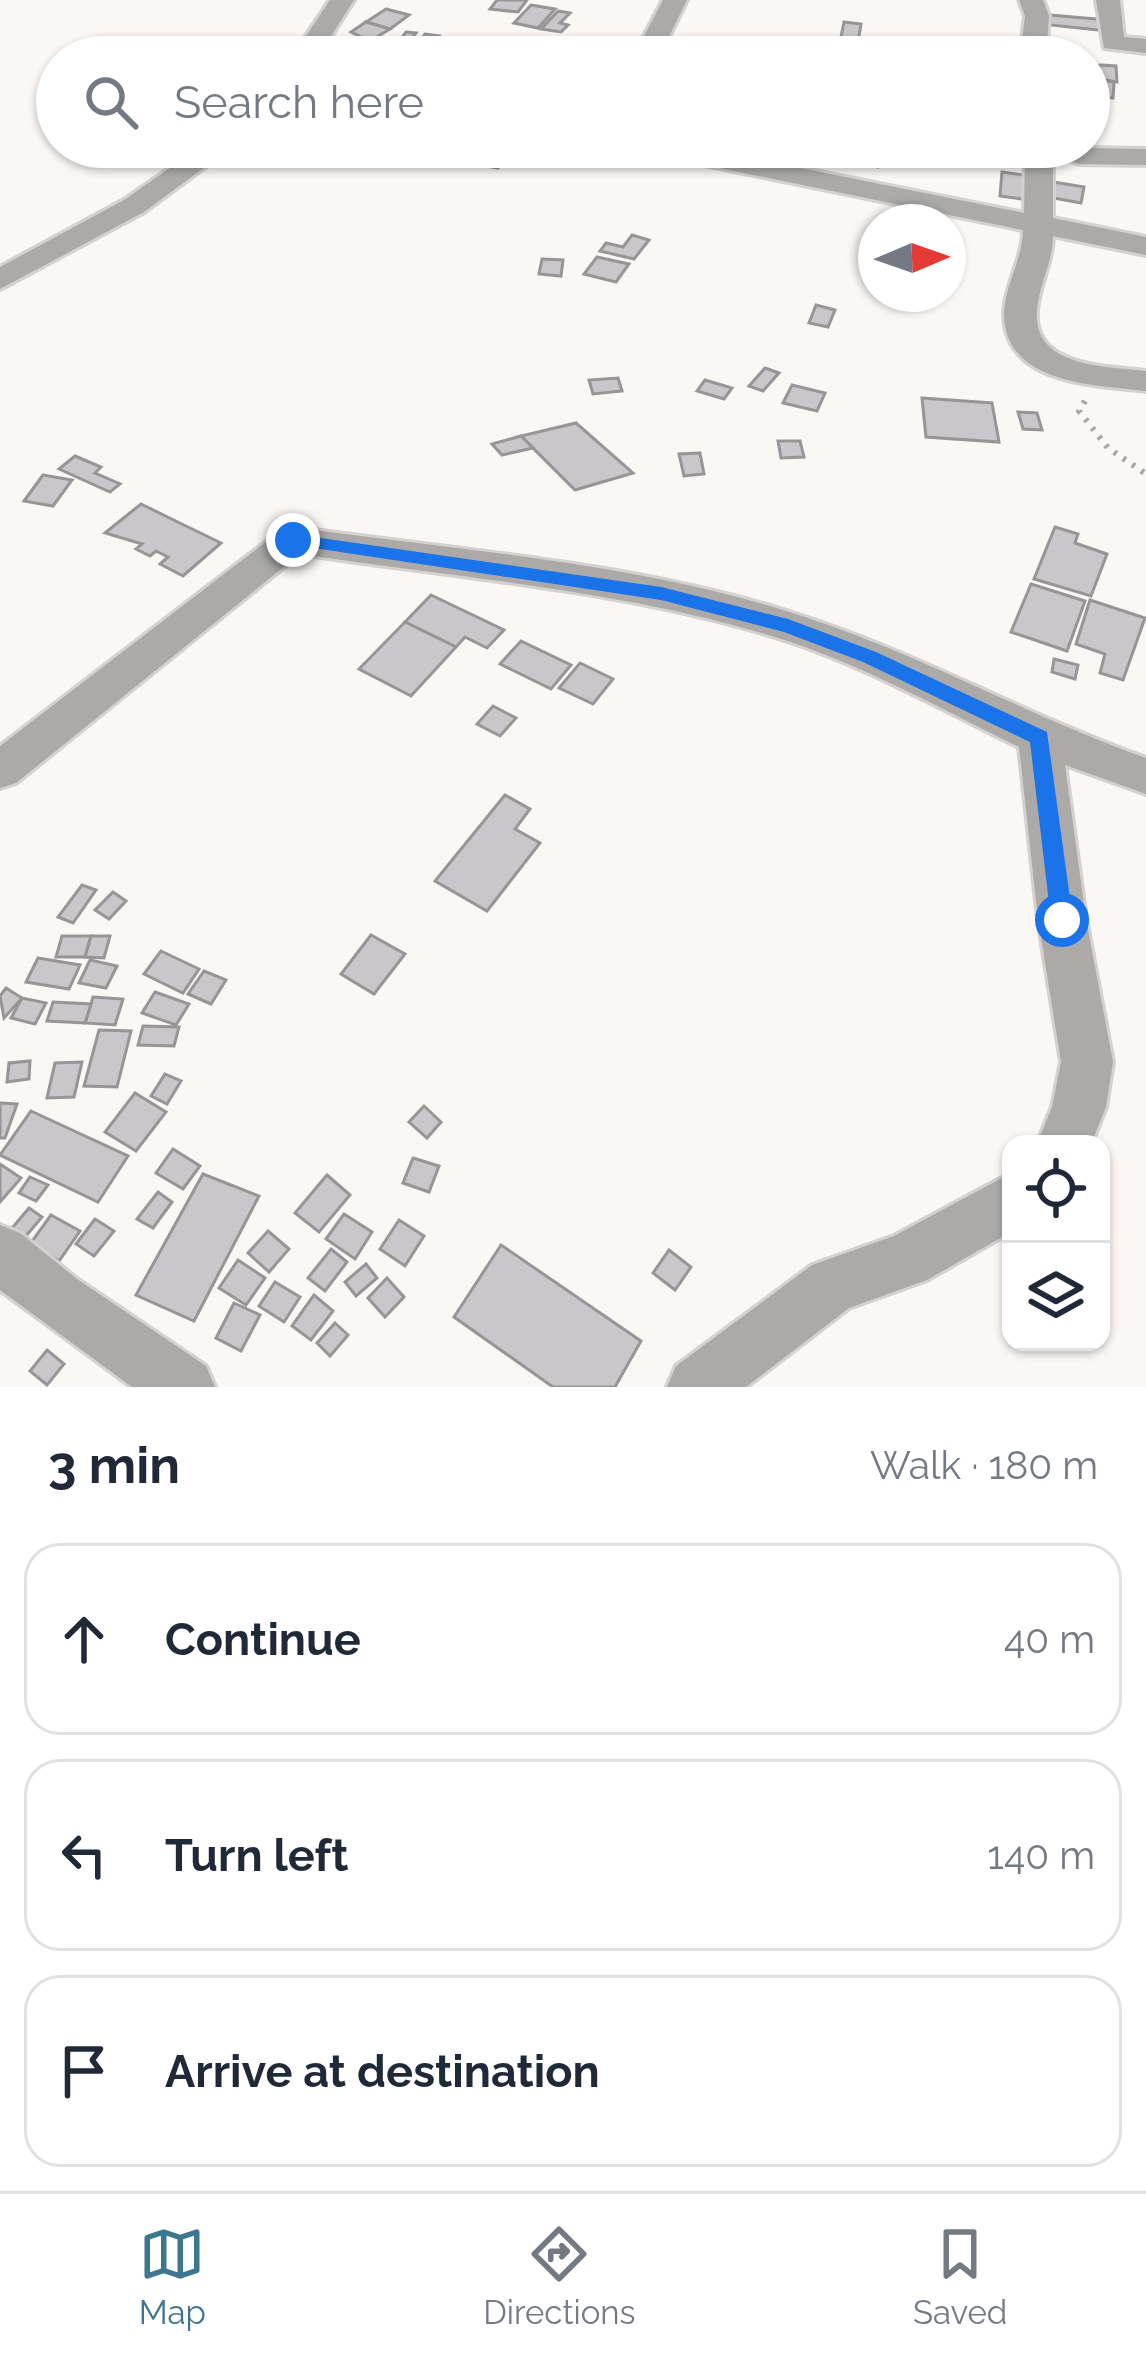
<!DOCTYPE html>
<html lang="en">
<head>
<meta charset="utf-8">
<style>
	:root { --surface:#fff; --page:#f2f2f3; --text:#1f2937; --muted:#747a83; --line:#e0e1e3; --accent:#3c768f }
	body { margin:0; font-family:Raleway,sans-serif; background:var(--page); color:var(--text) }
	.controls { position:absolute; right:36px; bottom:36px; display:grid; overflow:hidden; border-radius:24px; box-shadow:0 3px 9px #0004 }
	.controls button { width:108px; height:108px; display:grid; place-items:center; padding:0; border:0; border-bottom:3px solid var(--line); background:var(--surface); color:var(--text); font:60px sans-serif }
	.compass { position:absolute; left:858px; top:204px; width:108px; height:108px; border-radius:50%; background:var(--surface); box-shadow:0 3px 9px #0004; rotate:88deg }
	.stop { position:absolute; width:36px; height:36px; margin:-27px; border:9px solid #1a73e8; border-radius:50%; background:#fff }
	.stop.end { background:#1a73e8; border-color:#fff; box-shadow:0 3px 12px #0008 }
	.list { margin:0; padding:0; list-style:none }
	h2 { display:flex; justify-content:space-between; align-items:center; height:156px; margin:0; padding:0 48px; font-size:51px }
	h2 small { font-size:39px; font-weight:400; color:var(--muted) }
	.list li { display:grid; grid-template-columns:78px 1fr auto; gap:36px; align-items:center; box-sizing:border-box; height:192px; margin:0 24px 24px; padding:0 24px; border:3px solid var(--line); border-radius:36px }
	.list b { display:block; font-size:45px; white-space:nowrap }
	.list em { font-size:39px; font-style:normal; color:var(--muted) }
	.icon { flex:none; width:66px; height:66px; fill:none; stroke:currentColor; stroke-width:2; stroke-linecap:round; stroke-linejoin:round }
	.map { position:relative; flex:none; width:1146px; height:1387px; overflow:hidden }
	.search { position:absolute; background:var(--surface); box-shadow:0 3px 9px #0004; left:36px; right:36px; top:36px; height:132px; display:flex; align-items:center; gap:30px; box-sizing:border-box; padding:0 42px; border-radius:66px; color:var(--muted); font-size:45px }
	.sheet { height:804px; background:var(--surface) }
	nav { display:flex; justify-content:space-around; align-items:center; box-sizing:border-box; height:168px; border-top:3px solid var(--line); background:var(--surface); font-size:33px; color:var(--muted) }
	nav a { display:grid; justify-items:center; gap:6px }
	nav .on { color:var(--accent) }
	.map>svg:first-child { display:block }
</style>
</head>
<body>
<div class="map">
<svg width="1146" height="1387" viewBox="0 0 1146 1387">
	<rect width="100%" height="100%" fill="#faf7f5"/>
	<g fill="#cac7ca" stroke="#989597" stroke-width="3">
		<polygon points="497,0 527,0 518,12 490,9"/>
		<polygon points="531,5 555,9 538,28 514,23"/>
		<polygon points="386,9 409,15 390,29 366,22"/>
		<polygon points="558,11 570,13 560,23 568,25 561,32 541,29"/>
		<polygon points="1050,15 1107,20 1108,31 1050,25"/>
		<polygon points="366,22 390,29 370,41 351,32"/>
		<polygon points="844,22 861,24 858,42 873,43 871,57 838,52"/>
		<polygon points="406,32 416,33 411,39 420,41 425,34 439,36 424,57 388,56"/>
		<polygon points="501,41 531,44 517,57 491,57"/>
		<polygon points="1100,65 1116,66 1117,82 1089,77 1089,67"/>
		<polygon points="1089,79 1114,82 1113,98 1089,95"/>
		<polygon points="473,147 492,147 511,151 498,168 462,162"/>
		<polygon points="972,147 979,147 1027,155 1025,162 970,152"/>
		<polygon points="863,148 886,152 878,167 855,162"/>
		<polygon points="1002,172 1031,176 1030,200 1000,196"/>
		<polygon points="1047,181 1084,187 1081,203 1043,196"/>
		<polygon points="632,235 649,240 634,259 600,251 606,243 623,247"/>
		<polygon points="597,257 629,264 616,282 584,274"/>
		<polygon points="542,259 563,260 561,276 539,274"/>
		<polygon points="816,305 835,310 828,327 809,323"/>
		<polygon points="765,368 779,373 763,391 749,386"/>
		<polygon points="618,378 622,391 593,394 589,380"/>
		<polygon points="705,380 732,388 724,399 697,391"/>
		<polygon points="792,385 825,393 817,411 783,403"/>
		<polygon points="922,398 992,403 999,442 926,437"/>
		<polygon points="1018,412 1037,413 1042,430 1023,429"/>
		<polygon points="576,423 633,473 575,490 521,436"/>
		<polygon points="521,436 533,448 502,455 492,444"/>
		<polygon points="778,441 800,441 804,457 781,458"/>
		<polygon points="700,453 704,474 684,476 679,454"/>
		<polygon points="75,456 101,467 95,473 120,484 110,492 59,469"/>
		<polygon points="43,475 72,480 53,506 24,501"/>
		<polygon points="141,504 188,527 221,543 183,576 160,564 168,557 156,551 150,556 136,549 142,544 105,533"/>
		<polygon points="1055,527 1078,534 1075,543 1107,554 1091,596 1034,579"/>
		<polygon points="1031,584 1085,601 1067,651 1011,632"/>
		<polygon points="431,595 504,630 487,648 465,637 456,647 405,622"/>
		<polygon points="1090,600 1145,618 1123,680 1100,673 1105,654 1076,644"/>
		<polygon points="405,622 456,647 411,696 359,669"/>
		<polygon points="521,641 571,665 551,689 500,664"/>
		<polygon points="1054,659 1078,665 1075,679 1052,672"/>
		<polygon points="580,663 613,679 593,704 559,688"/>
		<polygon points="493,706 516,718 500,736 477,724"/>
		<polygon points="505,795 530,809 515,829 540,843 487,911 435,881"/>
		<polygon points="82,885 96,890 73,923 58,917"/>
		<polygon points="113,892 126,901 109,919 95,910"/>
		<polygon points="371,935 405,954 374,994 341,974"/>
		<polygon points="62,936 91,936 85,957 56,957"/>
		<polygon points="91,936 110,936 104,958 85,957"/>
		<polygon points="161,951 199,969 183,993 144,974"/>
		<polygon points="38,958 80,965 69,989 26,982"/>
		<polygon points="90,960 117,966 106,988 79,983"/>
		<polygon points="204,971 226,980 211,1004 188,994"/>
		<polygon points="6,988 22,998 4,1018 0,996"/>
		<polygon points="155,992 189,1004 176,1025 142,1013"/>
		<polygon points="93,997 123,999 115,1025 85,1023"/>
		<polygon points="22,998 46,1003 35,1024 11,1018"/>
		<polygon points="53,1002 91,1004 85,1023 47,1021"/>
		<polygon points="143,1026 179,1027 174,1046 138,1045"/>
		<polygon points="99,1030 131,1031 117,1087 84,1086"/>
		<polygon points="30,1061 29,1079 7,1082 9,1063"/>
		<polygon points="82,1062 74,1097 47,1098 55,1063"/>
		<polygon points="165,1074 181,1081 167,1104 151,1096"/>
		<polygon points="135,1093 166,1112 136,1151 105,1132"/>
		<polygon points="0,1103 17,1104 5,1138 0,1138"/>
		<polygon points="424,1106 441,1122 427,1138 409,1122"/>
		<polygon points="31,1111 128,1156 98,1202 0,1155"/>
		<polygon points="173,1149 200,1166 183,1189 156,1173"/>
		<polygon points="413,1158 439,1166 429,1192 403,1183"/>
		<polygon points="0,1164 21,1178 0,1202"/>
		<polygon points="203,1174 259,1196 194,1321 136,1295"/>
		<polygon points="327,1175 350,1195 319,1232 295,1213"/>
		<polygon points="30,1177 48,1185 36,1201 19,1193"/>
		<polygon points="158,1192 172,1202 153,1228 137,1219"/>
		<polygon points="29,1208 42,1217 20,1243 7,1234"/>
		<polygon points="344,1214 372,1232 355,1259 326,1239"/>
		<polygon points="51,1215 80,1231 59,1261 30,1244"/>
		<polygon points="95,1219 114,1231 94,1256 76,1244"/>
		<polygon points="399,1220 424,1236 405,1266 380,1249"/>
		<polygon points="268,1231 289,1249 269,1272 248,1253"/>
		<polygon points="501,1245 641,1341 615,1387 553,1387 454,1317"/>
		<polygon points="331,1249 347,1262 325,1291 308,1278"/>
		<polygon points="669,1250 691,1267 675,1290 653,1273"/>
		<polygon points="238,1260 265,1278 246,1305 219,1288"/>
		<polygon points="366,1264 377,1278 356,1296 345,1282"/>
		<polygon points="387,1278 404,1297 385,1317 368,1298"/>
		<polygon points="275,1282 300,1297 284,1322 259,1306"/>
		<polygon points="314,1295 333,1311 311,1340 292,1326"/>
		<polygon points="234,1303 260,1315 241,1351 216,1338"/>
		<polygon points="335,1323 348,1335 330,1356 317,1343"/>
		<polygon points="47,1350 64,1364 47,1385 30,1371"/>
	</g>
	<g fill="none" stroke-linecap="round" stroke-linejoin="round">
		<g stroke="#d4d2d0" stroke-width="6">
			<g id="minor">
				<polygon points="330,0 354,0 318,57 292,57"/>
				<polygon points="663,0 687,0 659,57 633,57"/>
				<polygon points="1019,0 1043,0 1049,16 1046,57 1020,57 1025,16"/>
				<polygon points="1096,0 1120,0 1124,37 1146,39 1146,53 1104,48"/>
				<polygon points="200,147 232,147 144,212 0,289 0,267 124,200"/>
				<path d="M 641,147 L 696,147 L 1024,213 L 1025,147 L 1146,149 L 1146,165 L 1079,164 L 1053,154 L 1053,218 L 1146,237 L 1146,255 L 1053,236 C 1053,261 1039,285 1037,310 C 1032,368 1107,366 1146,371 L 1146,391 C 1096,385 1004,385 1004,313 C 1005,285 1023,258 1023,230 L 655,155 Z"/>
				<path d="M 293,527 C 460,551 637,562 799,615 C 918,653 1028,716 1146,758 L 1146,794 L 1065,765 L 1086,919 L 1113,1062 L 1106,1107 L 1091,1144 L 1037,1144 L 1052,1107 L 1061,1062 L 1038,919 L 1019,747 C 941,709 862,664 778,638 C 625,590 459,578 300,554 L 16,783 L 0,788 L 0,746 L 280,531 Z"/>
				<polygon points="1011,1173 1011,1232 927,1280 849,1308 746,1387 667,1387 676,1366 812,1265 894,1236"/>
				<polygon points="0,1225 20,1233 77,1279 206,1366 215,1387 132,1387 0,1290"/>
			</g>
		</g>
		<polyline stroke="#a7a5a3" stroke-width="6" stroke-dasharray="3 8" stroke-linecap="butt" points="1085,401 1079,411 1108,448 1146,474"/>
		<use href="#minor" fill="#abaaa9" fill-rule="evenodd"/>
	</g>
	<polygon fill="#1a73e8" points="293,534 661,587 788,619 876,652 1047,732 1073,920 1070,926 1062,929 1051,920 1030,742 863,662 784,632 661,600 287,544 287,536"/>
</svg>
<div class="controls">
<button><svg class="icon" aria-label="locate" viewBox="0 0 24 24"><circle cx="12" cy="12" r="6"/><path d="M12 2v4M12 18v4M2 12h4M18 12h4"/></svg></button>
<button><svg class="icon" aria-label="layers" viewBox="0 0 24 24"><path d="M12 4l9 5-9 5-9-5zM3 14l9 5 9-5"/></svg></button>
</div>
<svg class="compass" viewBox="-18 -18 36 36"><path d="M0-13l5 13h-10z" fill="#e53935"/><path d="M0 13l5-13h-10z" fill="#747a83"/></svg>
<div class="stop" style="left:1062px;top:920px"></div>
<div class="stop end" style="left:293px;top:540px"></div>
<div class="search"><svg class="icon" aria-label="search" viewBox="0 0 24 24"><circle cx="10" cy="10" r="6"/><path d="M15 15l6 6"/></svg>Search here</div>
</div>
<section class="sheet">
<h2>3 min<small>Walk · 180 m</small></h2>
<ul class="list">
<li><svg class="icon" aria-label="ahead" viewBox="0 0 24 24"><path d="M12 20V5M6 11l6-6 6 6"/></svg><div><b>Continue</b></div><em>40 m</em></li>
<li><svg class="icon" aria-label="left" viewBox="0 0 24 24"><path d="M17 20v-9H6M10 6l-5 5 5 5"/></svg><div><b>Turn left</b></div><em>140 m</em></li>
<li><svg class="icon" aria-label="arrive" viewBox="0 0 24 24"><path d="M6 21V4h12l-3 4 3 4H6"/></svg><div><b>Arrive at destination</b></div></li>
</ul>
</section>
<nav>
<a class="on"><svg class="icon" aria-label="map" viewBox="0 0 24 24"><path d="M3 6l6-2 6 2 6-2v14l-6 2-6-2-6 2zM9 4v14M15 6v14"/></svg>Map</a>
<a><svg class="icon" aria-label="directions" viewBox="0 0 24 24"><path d="M12 3l9 9-9 9-9-9zM9 14v-3h6M13 9l2 2-2 2"/></svg>Directions</a>
<a><svg class="icon" aria-label="saved" viewBox="0 0 24 24"><path d="M7 4h10v16l-5-4-5 4z"/></svg>Saved</a>
</nav>
</body>
</html>
